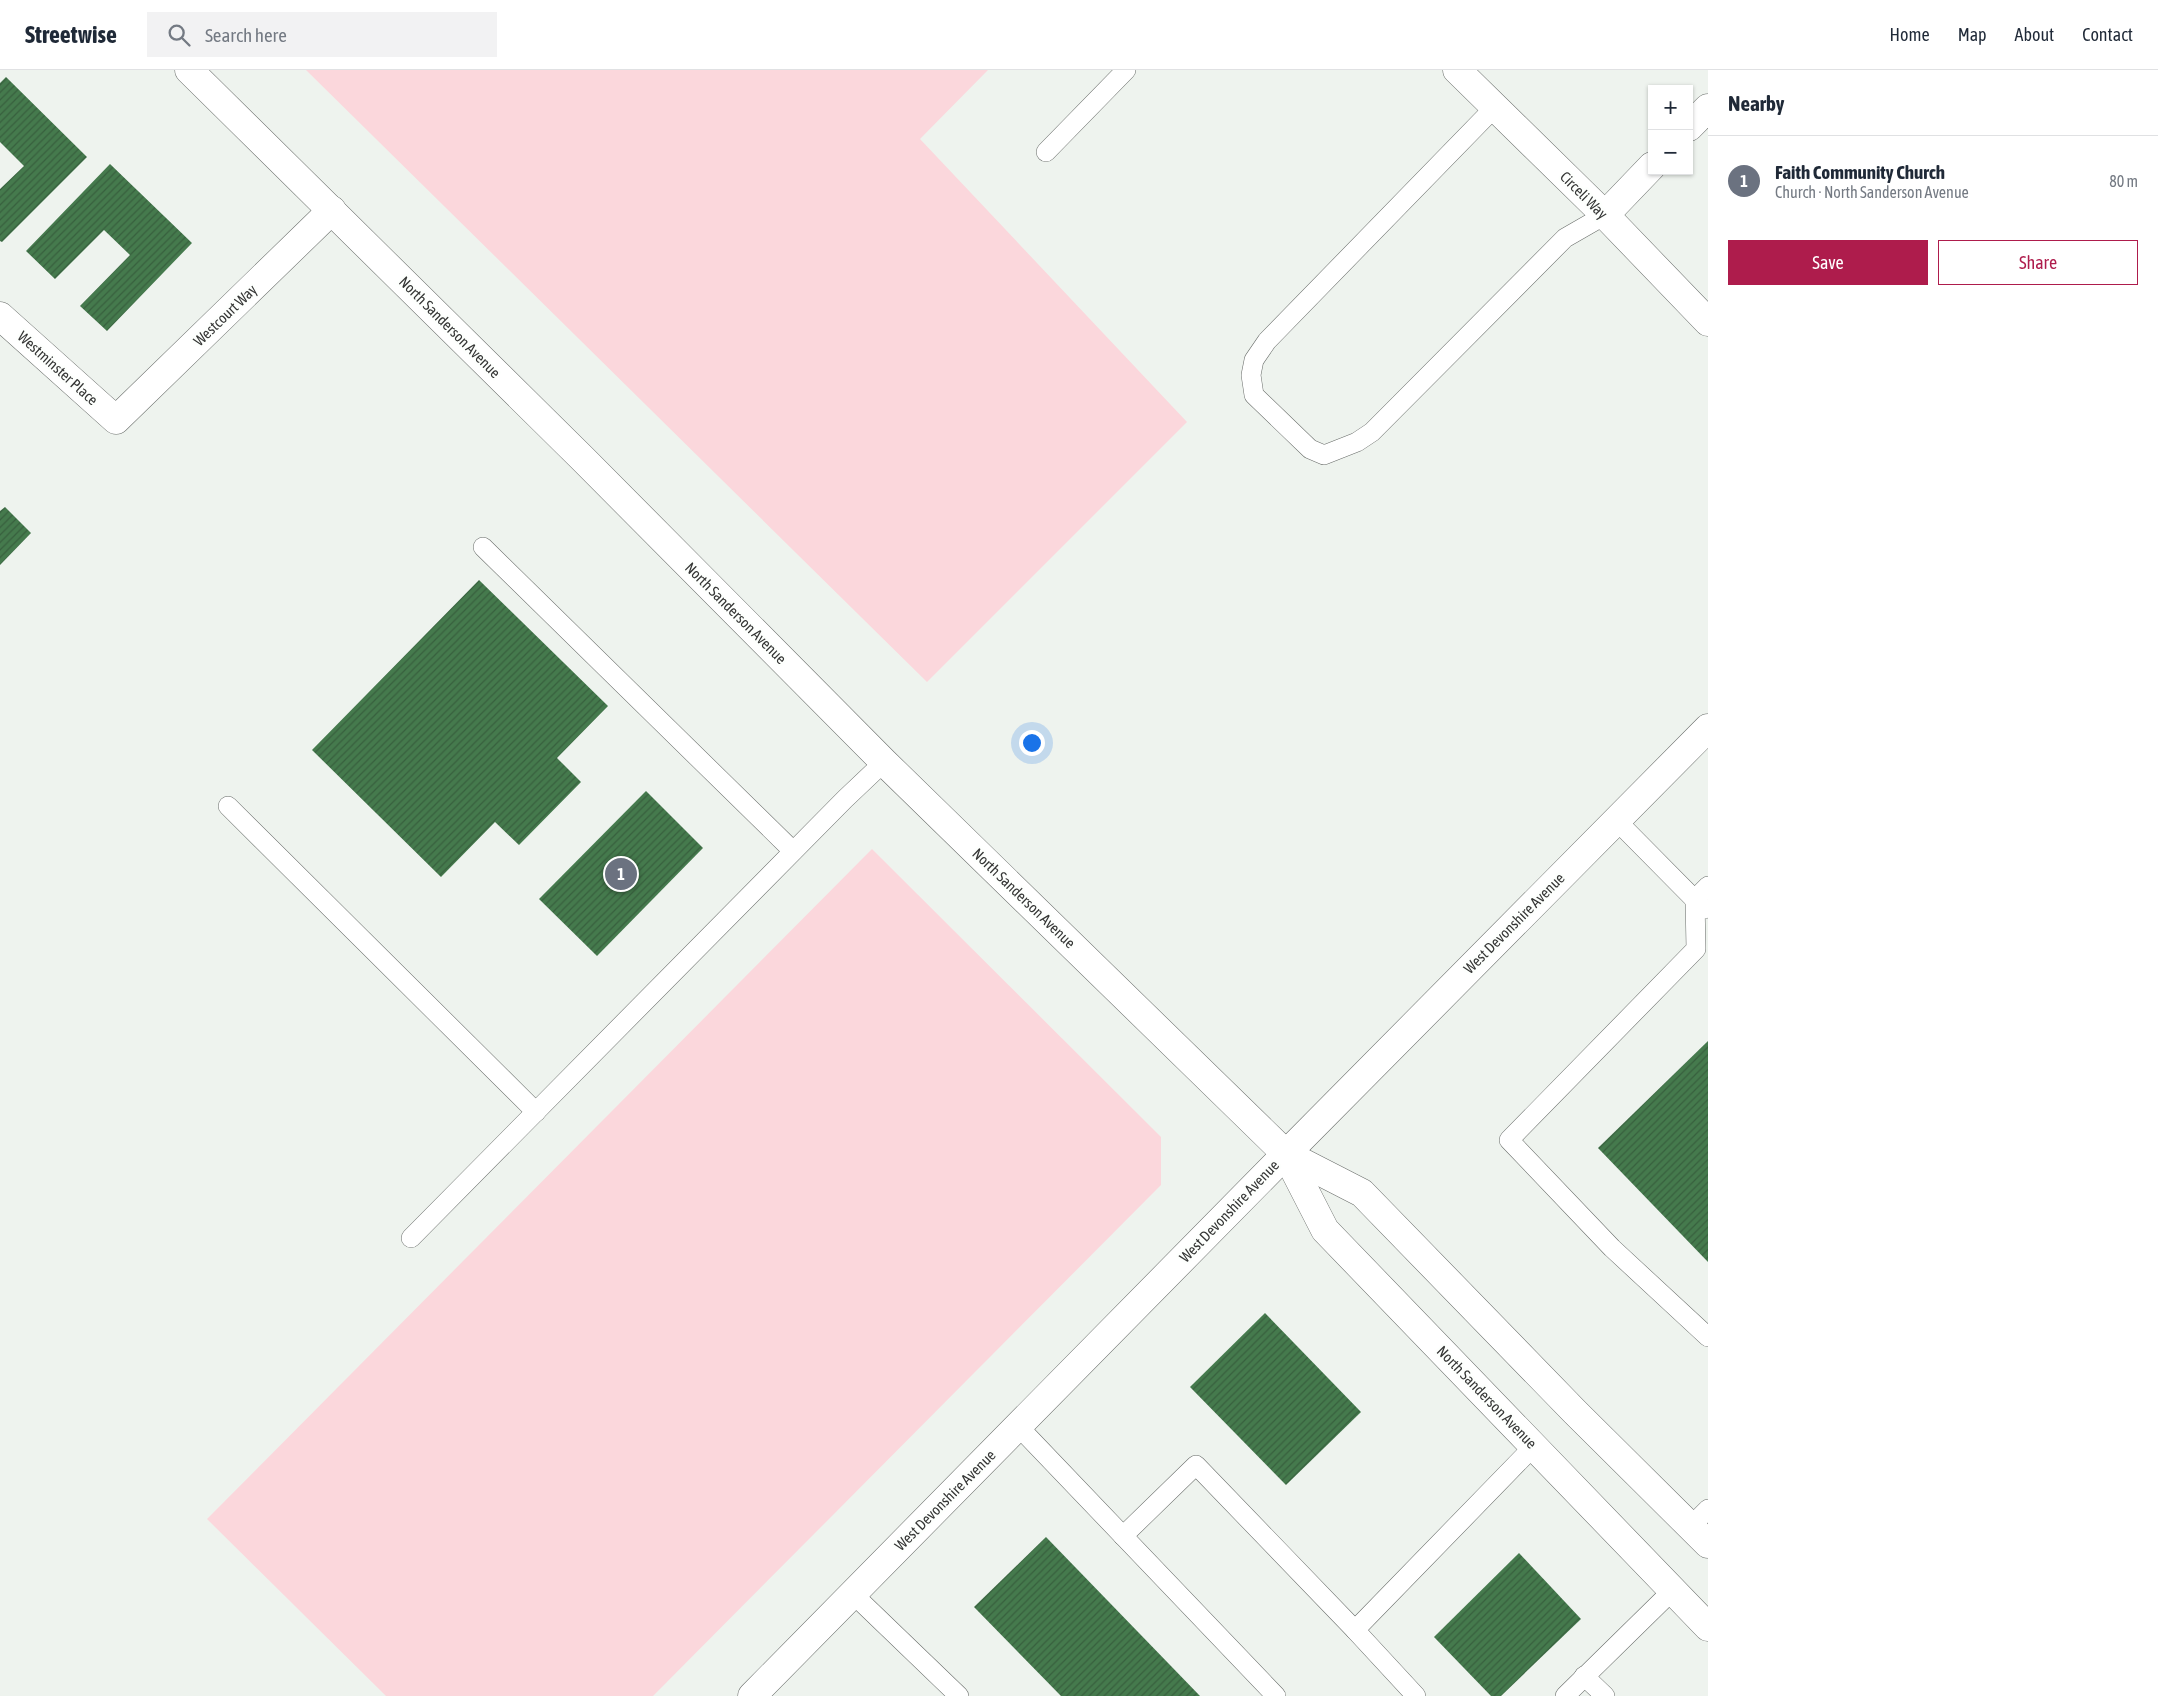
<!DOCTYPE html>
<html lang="en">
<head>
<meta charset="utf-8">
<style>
	:root { --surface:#fff; --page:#f2f2f3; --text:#1f2937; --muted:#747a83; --line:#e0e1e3; --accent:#ae1c4c }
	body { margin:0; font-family:"Asap Condensed",sans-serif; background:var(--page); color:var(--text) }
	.controls { position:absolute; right:15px; top:15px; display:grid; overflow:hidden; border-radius:0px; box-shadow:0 1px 4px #0004 }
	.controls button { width:45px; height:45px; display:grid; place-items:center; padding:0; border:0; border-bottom:1px solid var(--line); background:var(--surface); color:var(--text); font:25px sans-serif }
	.you { position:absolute; left:1031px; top:672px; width:18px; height:18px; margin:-12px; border:4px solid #fff; border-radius:50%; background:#1a73e8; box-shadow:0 0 0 8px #1a73e833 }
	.badge { display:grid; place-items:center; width:32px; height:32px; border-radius:50%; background:var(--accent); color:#fff; font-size:16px; font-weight:700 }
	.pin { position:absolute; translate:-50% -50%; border:2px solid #fff; box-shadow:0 1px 5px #0006 }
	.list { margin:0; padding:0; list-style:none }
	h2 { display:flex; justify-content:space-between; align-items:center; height:65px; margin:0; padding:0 20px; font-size:21px }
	h2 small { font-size:16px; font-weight:400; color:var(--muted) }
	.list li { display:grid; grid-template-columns:32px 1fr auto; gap:15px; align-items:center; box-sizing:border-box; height:90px; padding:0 20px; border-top:1px solid var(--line) }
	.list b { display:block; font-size:19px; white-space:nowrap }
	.list p { margin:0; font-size:16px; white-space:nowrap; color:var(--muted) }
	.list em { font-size:16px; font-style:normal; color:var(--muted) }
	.actions { display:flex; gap:10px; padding:15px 20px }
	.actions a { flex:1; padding:11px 0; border:1px solid var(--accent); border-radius:0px; text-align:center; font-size:18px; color:var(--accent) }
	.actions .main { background:var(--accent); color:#fff }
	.icon { flex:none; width:28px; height:28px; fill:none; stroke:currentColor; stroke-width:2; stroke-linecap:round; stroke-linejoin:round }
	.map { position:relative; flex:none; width:1708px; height:1626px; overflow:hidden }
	header { display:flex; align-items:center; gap:30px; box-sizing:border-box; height:70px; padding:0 25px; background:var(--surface); border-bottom:1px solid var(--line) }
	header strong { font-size:24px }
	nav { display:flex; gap:28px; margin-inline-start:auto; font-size:18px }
	.search { width:350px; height:45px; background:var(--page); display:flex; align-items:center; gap:12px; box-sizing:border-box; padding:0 18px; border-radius:0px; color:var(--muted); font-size:19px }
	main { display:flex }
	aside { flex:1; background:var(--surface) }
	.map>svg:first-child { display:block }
</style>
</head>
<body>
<header>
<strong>Streetwise</strong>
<div class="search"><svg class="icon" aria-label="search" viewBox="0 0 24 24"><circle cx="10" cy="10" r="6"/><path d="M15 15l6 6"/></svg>Search here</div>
<nav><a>Home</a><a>Map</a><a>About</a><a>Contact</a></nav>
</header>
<main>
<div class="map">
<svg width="1708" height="1626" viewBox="0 0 1708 1626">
	<defs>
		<pattern id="building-hatch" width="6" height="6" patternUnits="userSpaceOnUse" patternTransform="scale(1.25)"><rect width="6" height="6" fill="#457a4d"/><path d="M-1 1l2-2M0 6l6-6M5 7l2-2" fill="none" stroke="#38603e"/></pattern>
	</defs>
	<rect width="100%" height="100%" fill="#eef3ee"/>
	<g fill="#fbd7dc">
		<polygon points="306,0 988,0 920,69 1187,352 927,612"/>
		<polygon points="872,779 1161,1067 1161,1115 653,1626 386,1626 207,1449"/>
	</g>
	<g fill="url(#building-hatch)">
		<polygon points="6,7 87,87 2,172 0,171 0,119 24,96 0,72 0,13"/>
		<polygon points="110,94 192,173 107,261 80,236 130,185 104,160 55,209 26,181"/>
		<polygon points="5,437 31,463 0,495 0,441"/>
		<polygon points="479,510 608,636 557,688 581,712 519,775 495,752 441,807 312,680"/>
		<polygon points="646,721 703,778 597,886 539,829"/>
		<polygon points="1708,971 1708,1192 1598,1078"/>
		<polygon points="1265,1243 1361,1342 1286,1415 1190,1317"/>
		<polygon points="1046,1467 1200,1626 1061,1626 974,1537"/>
		<polygon points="1519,1483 1581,1549 1501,1626 1491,1626 1434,1567"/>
	</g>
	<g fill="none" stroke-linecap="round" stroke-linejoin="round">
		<g stroke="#686c69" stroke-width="20">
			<g id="service">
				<polyline points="1495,37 1267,271 1254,290 1251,305 1254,325 1310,379 1324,385 1357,372 1372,362 1565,168 1605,145"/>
				<polyline points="1046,82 1126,0"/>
				<polyline points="483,477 793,781"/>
				<polyline points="228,736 536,1042"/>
				<polyline points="1616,750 1704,839"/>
				<polyline points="1708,816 1695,829 1696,879 1509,1070 1612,1178 1708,1267"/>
				<polyline points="411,1168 845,729 884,692"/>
				<polyline points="1018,1356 1276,1626"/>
				<polyline points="1690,1457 1708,1439"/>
				<polyline points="1123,1466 1196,1395 1355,1560"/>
				<polyline points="853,1524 959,1626"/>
				<polyline points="1584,1606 1605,1626"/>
				<polyline points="1416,1626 1355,1560 1534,1376"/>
				<polyline points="1565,1626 1673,1520"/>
			</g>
		</g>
		<g stroke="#686c69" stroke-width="29">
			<g id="minor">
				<polyline points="1457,0 1605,145 1708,252"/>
				<polyline points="1689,57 1708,38"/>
				<polyline points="1605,145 1652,96"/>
				<polyline points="0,246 116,350 332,140"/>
			</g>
		</g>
		<g stroke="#686c69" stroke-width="29">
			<polyline id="tertiary" points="1286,1084 1708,658"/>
		</g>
		<g stroke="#686c69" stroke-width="29">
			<polyline id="secondary" points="752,1626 1286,1084"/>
		</g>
		<g stroke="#686c69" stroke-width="29">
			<g id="trunk">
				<polyline points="189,0 583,389 884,692 1286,1084 1362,1123 1575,1342 1708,1474"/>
				<polyline points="1286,1084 1325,1160 1708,1557"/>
			</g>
		</g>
		<use href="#service" stroke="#fff" stroke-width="19"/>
		<use href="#minor" stroke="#fff" stroke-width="28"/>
		<use href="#tertiary" stroke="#fff" stroke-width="28"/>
		<use href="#secondary" stroke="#fff" stroke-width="28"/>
		<use href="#trunk" stroke="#fff" stroke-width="28"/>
	</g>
	<g text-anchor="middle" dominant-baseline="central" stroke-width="5" stroke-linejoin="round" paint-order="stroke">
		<g font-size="15" fill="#353635" stroke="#fdfffd">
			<text transform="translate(1584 125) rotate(45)">Circeli Way</text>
			<text transform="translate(225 245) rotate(-44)">Westcourt Way</text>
			<text transform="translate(450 257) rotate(45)">North Sanderson Avenue</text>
			<text transform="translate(58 298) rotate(42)">Westminster Place</text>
			<text transform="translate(736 543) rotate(45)">North Sanderson Avenue</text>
			<text transform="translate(1024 828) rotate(44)">North Sanderson Avenue</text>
			<text transform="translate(1514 853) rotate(-45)">West Devonshire Avenue</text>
			<text transform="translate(1229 1141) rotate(-46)">West Devonshire Avenue</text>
			<text transform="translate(1487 1327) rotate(46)">North Sanderson Avenue</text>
			<text transform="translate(945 1430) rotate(-45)">West Devonshire Avenue</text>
		</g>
	</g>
</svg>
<div class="controls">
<button>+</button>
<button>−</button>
</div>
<div class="you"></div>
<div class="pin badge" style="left:621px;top:804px;background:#6b7280">1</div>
</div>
<aside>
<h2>Nearby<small></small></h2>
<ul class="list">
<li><span class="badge" style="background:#6b7280">1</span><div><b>Faith Community Church</b><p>Church · North Sanderson Avenue</p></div><em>80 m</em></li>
</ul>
<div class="actions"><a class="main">Save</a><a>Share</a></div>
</aside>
</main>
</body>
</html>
